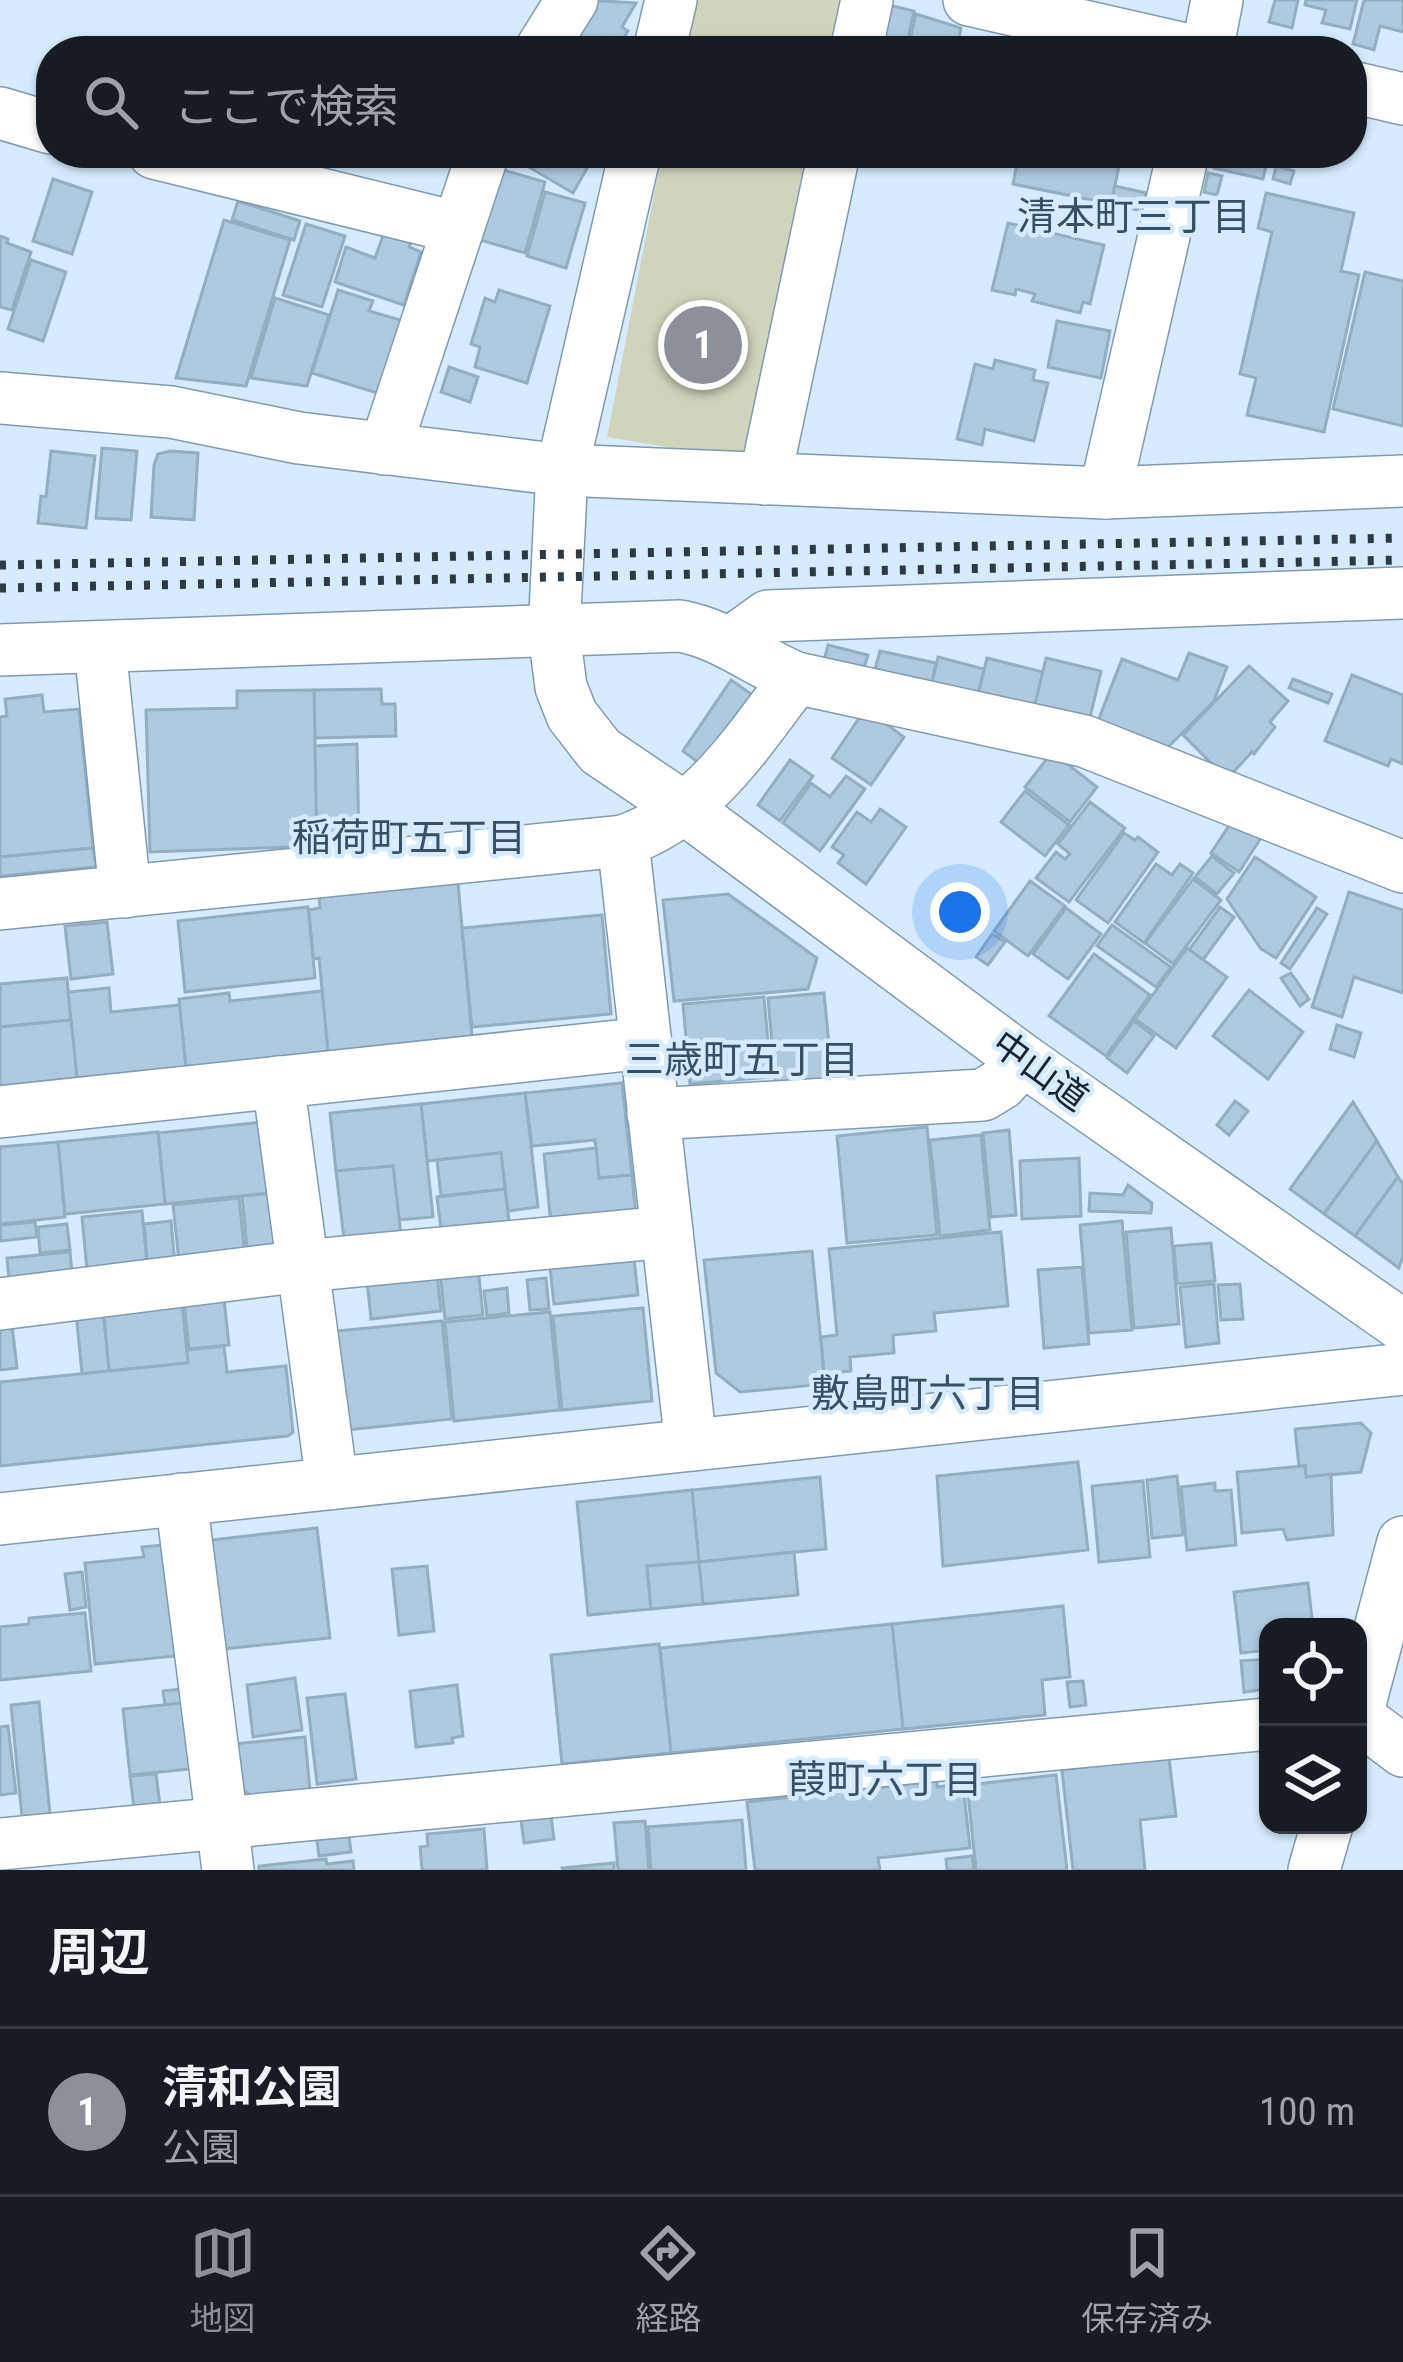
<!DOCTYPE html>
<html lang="ja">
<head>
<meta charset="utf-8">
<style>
	:root { --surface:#171b24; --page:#242831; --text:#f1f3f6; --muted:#9ea1a6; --line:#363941; --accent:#8c9099 }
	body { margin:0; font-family:"Roboto Condensed","Noto Sans JP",sans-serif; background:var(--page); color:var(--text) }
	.controls { position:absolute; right:36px; bottom:36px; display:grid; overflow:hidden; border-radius:24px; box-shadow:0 3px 9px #0004 }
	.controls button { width:108px; height:108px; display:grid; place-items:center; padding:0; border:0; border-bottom:3px solid var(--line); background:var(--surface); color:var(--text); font:60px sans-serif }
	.you { position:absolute; left:960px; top:912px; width:42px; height:42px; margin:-30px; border:9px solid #fff; border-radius:50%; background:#1a73e8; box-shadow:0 0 0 18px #1a73e833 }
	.badge { display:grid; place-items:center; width:78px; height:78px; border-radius:50%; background:var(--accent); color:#fff; font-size:39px; font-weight:700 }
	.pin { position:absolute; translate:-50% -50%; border:6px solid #fff; box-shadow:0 3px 12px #0006 }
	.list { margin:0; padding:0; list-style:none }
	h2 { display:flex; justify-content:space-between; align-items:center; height:156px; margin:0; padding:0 48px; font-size:51px }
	h2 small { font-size:39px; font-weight:400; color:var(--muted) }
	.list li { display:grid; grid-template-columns:78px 1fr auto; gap:36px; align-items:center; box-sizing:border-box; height:168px; padding:0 48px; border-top:3px solid var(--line) }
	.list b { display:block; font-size:45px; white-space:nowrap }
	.list p { margin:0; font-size:39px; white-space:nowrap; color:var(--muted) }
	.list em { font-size:39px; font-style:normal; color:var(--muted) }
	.icon { flex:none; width:66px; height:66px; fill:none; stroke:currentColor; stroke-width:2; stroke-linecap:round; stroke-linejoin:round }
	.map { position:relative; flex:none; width:1403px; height:1870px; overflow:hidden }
	.search { position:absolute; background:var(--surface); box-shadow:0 3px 9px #0004; left:36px; right:36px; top:36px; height:132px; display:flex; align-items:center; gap:30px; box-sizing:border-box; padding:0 42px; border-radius:48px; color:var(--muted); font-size:45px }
	.sheet { height:324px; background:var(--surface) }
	nav { display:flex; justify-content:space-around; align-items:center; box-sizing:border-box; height:168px; border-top:3px solid var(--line); background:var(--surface); font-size:33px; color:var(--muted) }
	nav a { display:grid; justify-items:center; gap:6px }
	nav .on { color:var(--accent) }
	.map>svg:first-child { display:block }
</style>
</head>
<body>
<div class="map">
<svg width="1403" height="1870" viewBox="0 0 1403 1870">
	<rect width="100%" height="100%" fill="#d6ecfe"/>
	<g fill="#d1d4bd">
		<polygon points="696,0 853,0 843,51 684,51"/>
		<polygon points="662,153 822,153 758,462 607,437"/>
	</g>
	<g fill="#afc9df" stroke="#93adc1" stroke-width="3">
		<polygon points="588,0 636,3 622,27 628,31 619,45 607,37 597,51 568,34"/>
		<polygon points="1275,0 1298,0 1292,28 1269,22"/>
		<polygon points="1306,0 1357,0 1350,29 1322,23 1326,10 1305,5"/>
		<polygon points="1364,0 1403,0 1403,32 1380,26 1374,50 1353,44"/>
		<polygon points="893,6 914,11 905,51 870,51 878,16"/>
		<polygon points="916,14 961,28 956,51 907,51"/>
		<polygon points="505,153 572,153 590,163 573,193"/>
		<polygon points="871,153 936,153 933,166"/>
		<polygon points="1019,153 1098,153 1120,161 1111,204 1013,184"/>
		<polygon points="1217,153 1269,153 1263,179 1214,168"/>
		<polygon points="1276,166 1294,171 1290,184 1273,179"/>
		<polygon points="493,167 545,182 525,253 473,238"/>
		<polygon points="1208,173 1222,176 1217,195 1204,192"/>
		<polygon points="53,179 92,192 72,254 33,241"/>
		<polygon points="1115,186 1146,193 1142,211 1111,204"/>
		<polygon points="545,192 585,203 566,268 527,256"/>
		<polygon points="1266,193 1354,213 1341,271 1359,275 1324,432 1247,415 1256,378 1240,374 1272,232 1258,228"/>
		<polygon points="238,201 300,221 294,240 232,220"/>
		<polygon points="224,220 290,240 246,386 176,378"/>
		<polygon points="1008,223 1104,245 1090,304 1083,302 1080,313 1032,301 1035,294 1016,289 1015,295 992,290"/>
		<polygon points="306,224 345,236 322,307 283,295"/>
		<polygon points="384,233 412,240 409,247 421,252 404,305 335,282 346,247 375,258"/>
		<polygon points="0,236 8,239 7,243 31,252 12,310 0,307"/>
		<polygon points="31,260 66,272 43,341 8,329"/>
		<polygon points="1365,272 1403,281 1403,426 1333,409"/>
		<polygon points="338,290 373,301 369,311 407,322 377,393 312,373"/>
		<polygon points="499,290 550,306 527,383 475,367 480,347 471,344 485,298 495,302"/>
		<polygon points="275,298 329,315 307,386 251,378"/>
		<polygon points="1057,321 1110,331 1101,378 1048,367"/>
		<polygon points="995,360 1035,370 1033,380 1048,383 1034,441 985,429 982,445 957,439 975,364 993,369"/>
		<polygon points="449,367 478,377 470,402 441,392"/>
		<polygon points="102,448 137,451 131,520 96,518"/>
		<polygon points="51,451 95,456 86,528 38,523 41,496 46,497"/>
		<polygon points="170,451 198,453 194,520 151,517 154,465 158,454"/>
		<polygon points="828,645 868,655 863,671 824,661"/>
		<polygon points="880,651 936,663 931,688 874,673"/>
		<polygon points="1189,653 1227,667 1214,701 1167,748 1098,721 1122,659 1178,680"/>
		<polygon points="938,657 984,669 977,699 931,688"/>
		<polygon points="987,658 1043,672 1033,713 977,699"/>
		<polygon points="1046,658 1101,671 1088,726 1033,713"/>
		<polygon points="1249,666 1288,701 1270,722 1275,727 1254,754 1252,752 1227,779 1183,735"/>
		<polygon points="1352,675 1403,695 1403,764 1391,759 1388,766 1325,741"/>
		<polygon points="1293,679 1332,694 1328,703 1289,688"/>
		<polygon points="731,680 761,701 712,773 683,751"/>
		<polygon points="381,689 382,704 395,704 396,736 315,738 314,690"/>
		<polygon points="314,690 317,846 150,852 146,710 237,708 237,691"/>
		<polygon points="42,695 44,712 79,709 93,848 0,857 0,717 7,716 5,699"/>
		<polygon points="862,714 875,716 904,737 871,785 832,758"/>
		<polygon points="357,744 359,843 317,844 315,746"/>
		<polygon points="1052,752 1097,787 1070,822 1025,787"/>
		<polygon points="790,760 813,776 780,821 758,805"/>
		<polygon points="846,776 865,789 820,851 783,823 811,783 830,797"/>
		<polygon points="1025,791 1069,825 1045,856 1001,822"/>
		<polygon points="1090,802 1125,828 1069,902 1036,878 1056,852 1065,859 1070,854 1058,844"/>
		<polygon points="880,809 906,827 866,884 838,863 844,855 832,847 857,812 871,822"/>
		<polygon points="1230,824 1261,838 1239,872 1211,853"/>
		<polygon points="1124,833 1135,840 1138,837 1158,852 1108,923 1076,900"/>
		<polygon points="93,848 96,867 0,876 0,857"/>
		<polygon points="1212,856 1234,873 1217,894 1195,877"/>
		<polygon points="1255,857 1316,897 1276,958 1261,949 1227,899"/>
		<polygon points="1156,864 1172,875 1180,864 1193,873 1144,943 1115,922"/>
		<polygon points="1193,879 1221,900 1173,964 1145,943"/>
		<polygon points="1030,881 1065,906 1028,956 994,931"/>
		<polygon points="458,883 472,1037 328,1052 319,958 313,959 309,910 320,908 319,896"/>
		<polygon points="1349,892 1403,910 1403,993 1354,977 1342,1017 1312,1007"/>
		<polygon points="728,894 817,958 808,989 674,1001 663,900"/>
		<polygon points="308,907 315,978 185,992 178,921"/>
		<polygon points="1220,907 1234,917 1203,960 1189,950"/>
		<polygon points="1066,908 1101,934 1068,979 1033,954"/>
		<polygon points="1317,908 1327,914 1290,969 1281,963"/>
		<polygon points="602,915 611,1014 472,1027 462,928"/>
		<polygon points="107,922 113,974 71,979 65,926"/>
		<polygon points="1112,925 1171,967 1156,987 1097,946"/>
		<polygon points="992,934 1005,942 988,965 976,957"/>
		<polygon points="1187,948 1227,977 1176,1048 1135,1019"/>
		<polygon points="1094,954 1150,995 1106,1056 1049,1016"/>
		<polygon points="1291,973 1309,999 1300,1006 1281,978"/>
		<polygon points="67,978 71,1020 0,1027 0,984"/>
		<polygon points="109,988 111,1012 180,1005 186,1067 77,1078 68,992"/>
		<polygon points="1249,990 1303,1032 1268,1079 1213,1036"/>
		<polygon points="322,991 328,1052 186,1067 179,999 229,993 230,1001"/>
		<polygon points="824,993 833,1085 776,1089 768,998"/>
		<polygon points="764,997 771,1077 690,1084 683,1004"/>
		<polygon points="71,1020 77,1078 0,1086 0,1027"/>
		<polygon points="1134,1021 1154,1036 1127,1073 1107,1058"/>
		<polygon points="1337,1025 1361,1033 1354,1057 1330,1049"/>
		<polygon points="622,1083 632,1175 599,1178 595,1140 532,1146 525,1093"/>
		<polygon points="525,1093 538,1207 508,1211 501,1153 427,1161 421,1104"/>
		<polygon points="1235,1101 1248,1111 1229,1135 1217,1125"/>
		<polygon points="1353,1102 1377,1141 1324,1214 1290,1189"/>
		<polygon points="421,1104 433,1217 399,1220 393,1166 336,1171 330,1113"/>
		<polygon points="262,1122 269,1193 165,1204 158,1133"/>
		<polygon points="927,1127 937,1235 847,1243 837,1136"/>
		<polygon points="1009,1130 1016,1215 991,1217 983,1133"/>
		<polygon points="158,1132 165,1204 65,1214 58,1142"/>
		<polygon points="981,1135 990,1230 940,1236 930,1140"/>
		<polygon points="1377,1141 1398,1177 1355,1236 1324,1214"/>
		<polygon points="58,1142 65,1217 0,1224 0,1147"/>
		<polygon points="596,1148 599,1178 632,1175 636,1216 551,1225 544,1154"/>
		<polygon points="501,1153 505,1189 441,1196 437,1160"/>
		<polygon points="1079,1158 1081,1216 1022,1219 1020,1161"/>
		<polygon points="393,1166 402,1243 345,1248 336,1171"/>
		<polygon points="1398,1177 1403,1184 1403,1256 1399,1268 1355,1236"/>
		<polygon points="1128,1185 1152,1203 1151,1213 1089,1211 1090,1193 1123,1195"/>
		<polygon points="505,1189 509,1222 441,1229 437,1197"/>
		<polygon points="274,1193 279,1247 248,1259 242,1196"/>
		<polygon points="239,1198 246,1265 180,1271 173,1205"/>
		<polygon points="142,1211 148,1274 88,1280 82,1217"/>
		<polygon points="171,1221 175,1266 148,1269 144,1224"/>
		<polygon points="1122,1221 1132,1330 1089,1333 1080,1225"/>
		<polygon points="35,1222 37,1237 1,1241 0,1225"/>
		<polygon points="67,1224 70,1250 40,1253 38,1227"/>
		<polygon points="1171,1228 1179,1324 1134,1328 1126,1232"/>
		<polygon points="1001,1232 1008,1306 934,1313 936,1331 893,1335 894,1353 850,1357 851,1371 824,1374 821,1337 837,1335 829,1249"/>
		<polygon points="1211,1243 1215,1281 1177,1284 1174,1246"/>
		<polygon points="633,1250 638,1295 554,1304 549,1259"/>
		<polygon points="812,1251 825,1384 740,1392 716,1373 704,1260"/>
		<polygon points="70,1252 73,1283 10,1289 7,1258"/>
		<polygon points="478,1267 483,1315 445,1319 440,1272"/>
		<polygon points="1082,1267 1089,1344 1044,1348 1038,1270"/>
		<polygon points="437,1274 441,1311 371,1319 367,1281"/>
		<polygon points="546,1278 549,1309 530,1310 527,1280"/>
		<polygon points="1214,1284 1219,1343 1186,1347 1180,1287"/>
		<polygon points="1240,1284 1243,1319 1221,1320 1218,1285"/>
		<polygon points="507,1288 509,1313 487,1316 484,1291"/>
		<polygon points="224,1299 229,1345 189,1349 184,1303"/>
		<polygon points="182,1301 188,1363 109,1371 103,1309"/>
		<polygon points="643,1308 652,1401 562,1410 553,1316"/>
		<polygon points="103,1309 109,1371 82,1374 76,1312"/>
		<polygon points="550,1312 560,1410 454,1421 445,1322"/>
		<polygon points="442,1321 452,1419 346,1430 336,1331"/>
		<polygon points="12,1325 17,1368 0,1370 0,1326"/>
		<polygon points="224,1346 227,1372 286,1366 293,1432 288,1436 0,1466 0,1382 188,1363 187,1350"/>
		<polygon points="1361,1423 1371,1433 1361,1472 1306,1477 1305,1466 1299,1466 1295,1429"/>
		<polygon points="1078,1462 1088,1550 943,1566 937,1476"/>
		<polygon points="1305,1466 1306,1477 1331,1474 1333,1535 1287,1540 1283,1529 1242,1533 1237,1472"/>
		<polygon points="1177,1476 1183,1535 1152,1538 1147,1480"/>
		<polygon points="820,1477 826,1549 699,1562 692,1490"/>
		<polygon points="1143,1481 1150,1557 1099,1562 1092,1486"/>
		<polygon points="1215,1483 1215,1491 1231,1490 1236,1545 1187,1550 1181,1487"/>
		<polygon points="692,1490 699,1562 647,1566 651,1609 588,1615 577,1502"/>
		<polygon points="317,1528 330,1638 223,1649 211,1540"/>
		<polygon points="164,1545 175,1656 95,1664 85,1563 144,1557 142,1547"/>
		<polygon points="794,1552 798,1595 703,1604 699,1562"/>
		<polygon points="699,1562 703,1604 651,1609 647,1566"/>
		<polygon points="427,1566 434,1631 399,1635 392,1569"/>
		<polygon points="82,1572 86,1607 70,1610 65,1574"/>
		<polygon points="1308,1583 1313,1627 1268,1627 1268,1650 1241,1653 1234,1592"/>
		<polygon points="1063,1606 1070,1677 1042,1680 1045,1715 903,1729 892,1624"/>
		<polygon points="85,1613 91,1671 0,1680 0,1627 29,1624 29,1618"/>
		<polygon points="892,1624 903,1729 671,1753 660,1648"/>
		<polygon points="659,1644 671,1753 562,1764 551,1655"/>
		<polygon points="1268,1659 1268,1689 1244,1692 1241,1661"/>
		<polygon points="295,1678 302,1730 253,1737 247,1685"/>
		<polygon points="1083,1681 1086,1705 1070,1707 1067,1682"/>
		<polygon points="457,1685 463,1736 452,1738 453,1743 416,1747 410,1691"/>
		<polygon points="191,1688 193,1702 165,1705 163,1691"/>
		<polygon points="345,1694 356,1779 317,1784 307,1698"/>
		<polygon points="39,1702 50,1814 22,1817 11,1705"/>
		<polygon points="193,1702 200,1768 130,1775 123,1709"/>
		<polygon points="8,1726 16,1793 0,1795 0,1727"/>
		<polygon points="305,1737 310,1791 254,1797 239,1787 234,1744"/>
		<polygon points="1167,1742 1176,1816 1140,1820 1145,1870 1073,1870 1062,1770 1100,1765"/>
		<polygon points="156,1774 160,1805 134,1808 130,1776"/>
		<polygon points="1056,1775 1067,1870 976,1870 967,1785"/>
		<polygon points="937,1781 937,1787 963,1784 970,1848 878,1858 880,1870 755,1870 747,1802"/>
		<polygon points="550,1808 554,1839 524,1843 520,1812"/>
		<polygon points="742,1820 746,1870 651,1870 648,1827"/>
		<polygon points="645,1821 649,1870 618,1870 614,1823"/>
		<polygon points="348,1829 351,1852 319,1856 316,1833"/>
		<polygon points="484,1829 487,1870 422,1870 420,1847 428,1846 427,1834"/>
		<polygon points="972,1856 974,1870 947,1870 946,1859"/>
		<polygon points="326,1859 327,1864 353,1861 354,1870 259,1870 259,1866"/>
		<polygon points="614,1863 614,1870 563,1870 562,1868"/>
	</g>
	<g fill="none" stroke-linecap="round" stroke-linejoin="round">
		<g stroke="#819aaf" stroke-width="54">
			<g id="minor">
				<polyline points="969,0 1194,51"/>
				<polyline points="540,51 572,0"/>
				<polyline points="659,51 671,0"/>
				<polyline points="856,51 867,0"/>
				<polyline points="1207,51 1217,0"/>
				<polyline points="1352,87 1403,99"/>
				<polyline points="0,113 51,128"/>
				<polyline points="154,153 455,227"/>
				<polyline points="635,153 562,470 554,633 561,687 572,715 600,751 683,807 1023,1060 1403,1326"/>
				<polyline points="0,398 171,412 299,438 562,470 1105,493 1403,481"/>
				<polyline points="385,449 483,153"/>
				<polyline points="765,479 834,153"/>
				<polyline points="1105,493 1183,153"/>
				<polyline points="732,642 768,616 1403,593"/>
				<polyline points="100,647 125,892"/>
				<path d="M 0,650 L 680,626 C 724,634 755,661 796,678 L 1084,741 L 1403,867"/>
				<polyline points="623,841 691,1445"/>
				<path d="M 0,904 L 623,841 C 703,814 747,742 796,678"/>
				<polyline points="278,1082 332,1483"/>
				<polyline points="0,1112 646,1043"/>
				<polyline points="653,1114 983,1095 1001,1084 1023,1060"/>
				<polyline points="0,1304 303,1266 667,1232"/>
				<polyline points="181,1499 228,1870"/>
				<polyline points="0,1519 1403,1369"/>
				<polyline points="1358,1711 1403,1542"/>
				<polyline points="1358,1717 1403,1751"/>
				<polyline points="0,1844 1268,1724"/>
				<polyline points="1314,1870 1327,1825"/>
			</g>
		</g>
		<use href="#minor" stroke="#fff" stroke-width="51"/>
		<g stroke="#2e3a43" stroke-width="9" stroke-dasharray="6 12" stroke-linecap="butt">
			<polyline points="0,565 1403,538"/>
			<polyline points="0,588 1403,560"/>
		</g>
	</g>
	<g text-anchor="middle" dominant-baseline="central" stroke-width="9" stroke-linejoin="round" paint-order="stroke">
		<g font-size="36" fill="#19232b" stroke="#d6ecfe">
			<text transform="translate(1040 1071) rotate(36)">中山道</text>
		</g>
		<g font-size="39" fill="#395062" stroke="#d6ecfe">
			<text x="1134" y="217">清本町三丁目</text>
			<text x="409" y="838">稲荷町五丁目</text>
			<text x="742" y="1060">三歳町五丁目</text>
			<text x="928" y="1394">敷島町六丁目</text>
			<text x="885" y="1780">葭町六丁目</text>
		</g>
	</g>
</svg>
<div class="controls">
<button><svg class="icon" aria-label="locate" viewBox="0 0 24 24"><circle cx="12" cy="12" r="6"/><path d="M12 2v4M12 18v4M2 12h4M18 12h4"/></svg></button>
<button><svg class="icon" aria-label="layers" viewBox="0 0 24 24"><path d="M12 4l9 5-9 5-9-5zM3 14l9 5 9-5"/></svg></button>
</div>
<div class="you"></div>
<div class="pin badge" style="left:703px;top:345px">1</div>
<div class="search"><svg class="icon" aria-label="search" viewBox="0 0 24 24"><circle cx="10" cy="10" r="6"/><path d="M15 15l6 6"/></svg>ここで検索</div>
</div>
<section class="sheet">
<h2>周辺<small></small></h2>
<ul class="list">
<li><span class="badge">1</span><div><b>清和公園</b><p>公園</p></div><em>100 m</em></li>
</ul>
</section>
<nav>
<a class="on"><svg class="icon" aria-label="map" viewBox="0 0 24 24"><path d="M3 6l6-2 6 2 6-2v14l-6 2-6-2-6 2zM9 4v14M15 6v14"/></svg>地図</a>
<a><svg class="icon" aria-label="directions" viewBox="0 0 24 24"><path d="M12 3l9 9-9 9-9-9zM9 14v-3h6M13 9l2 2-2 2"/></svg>経路</a>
<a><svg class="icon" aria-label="saved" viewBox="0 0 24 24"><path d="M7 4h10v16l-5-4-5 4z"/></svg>保存済み</a>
</nav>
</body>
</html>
